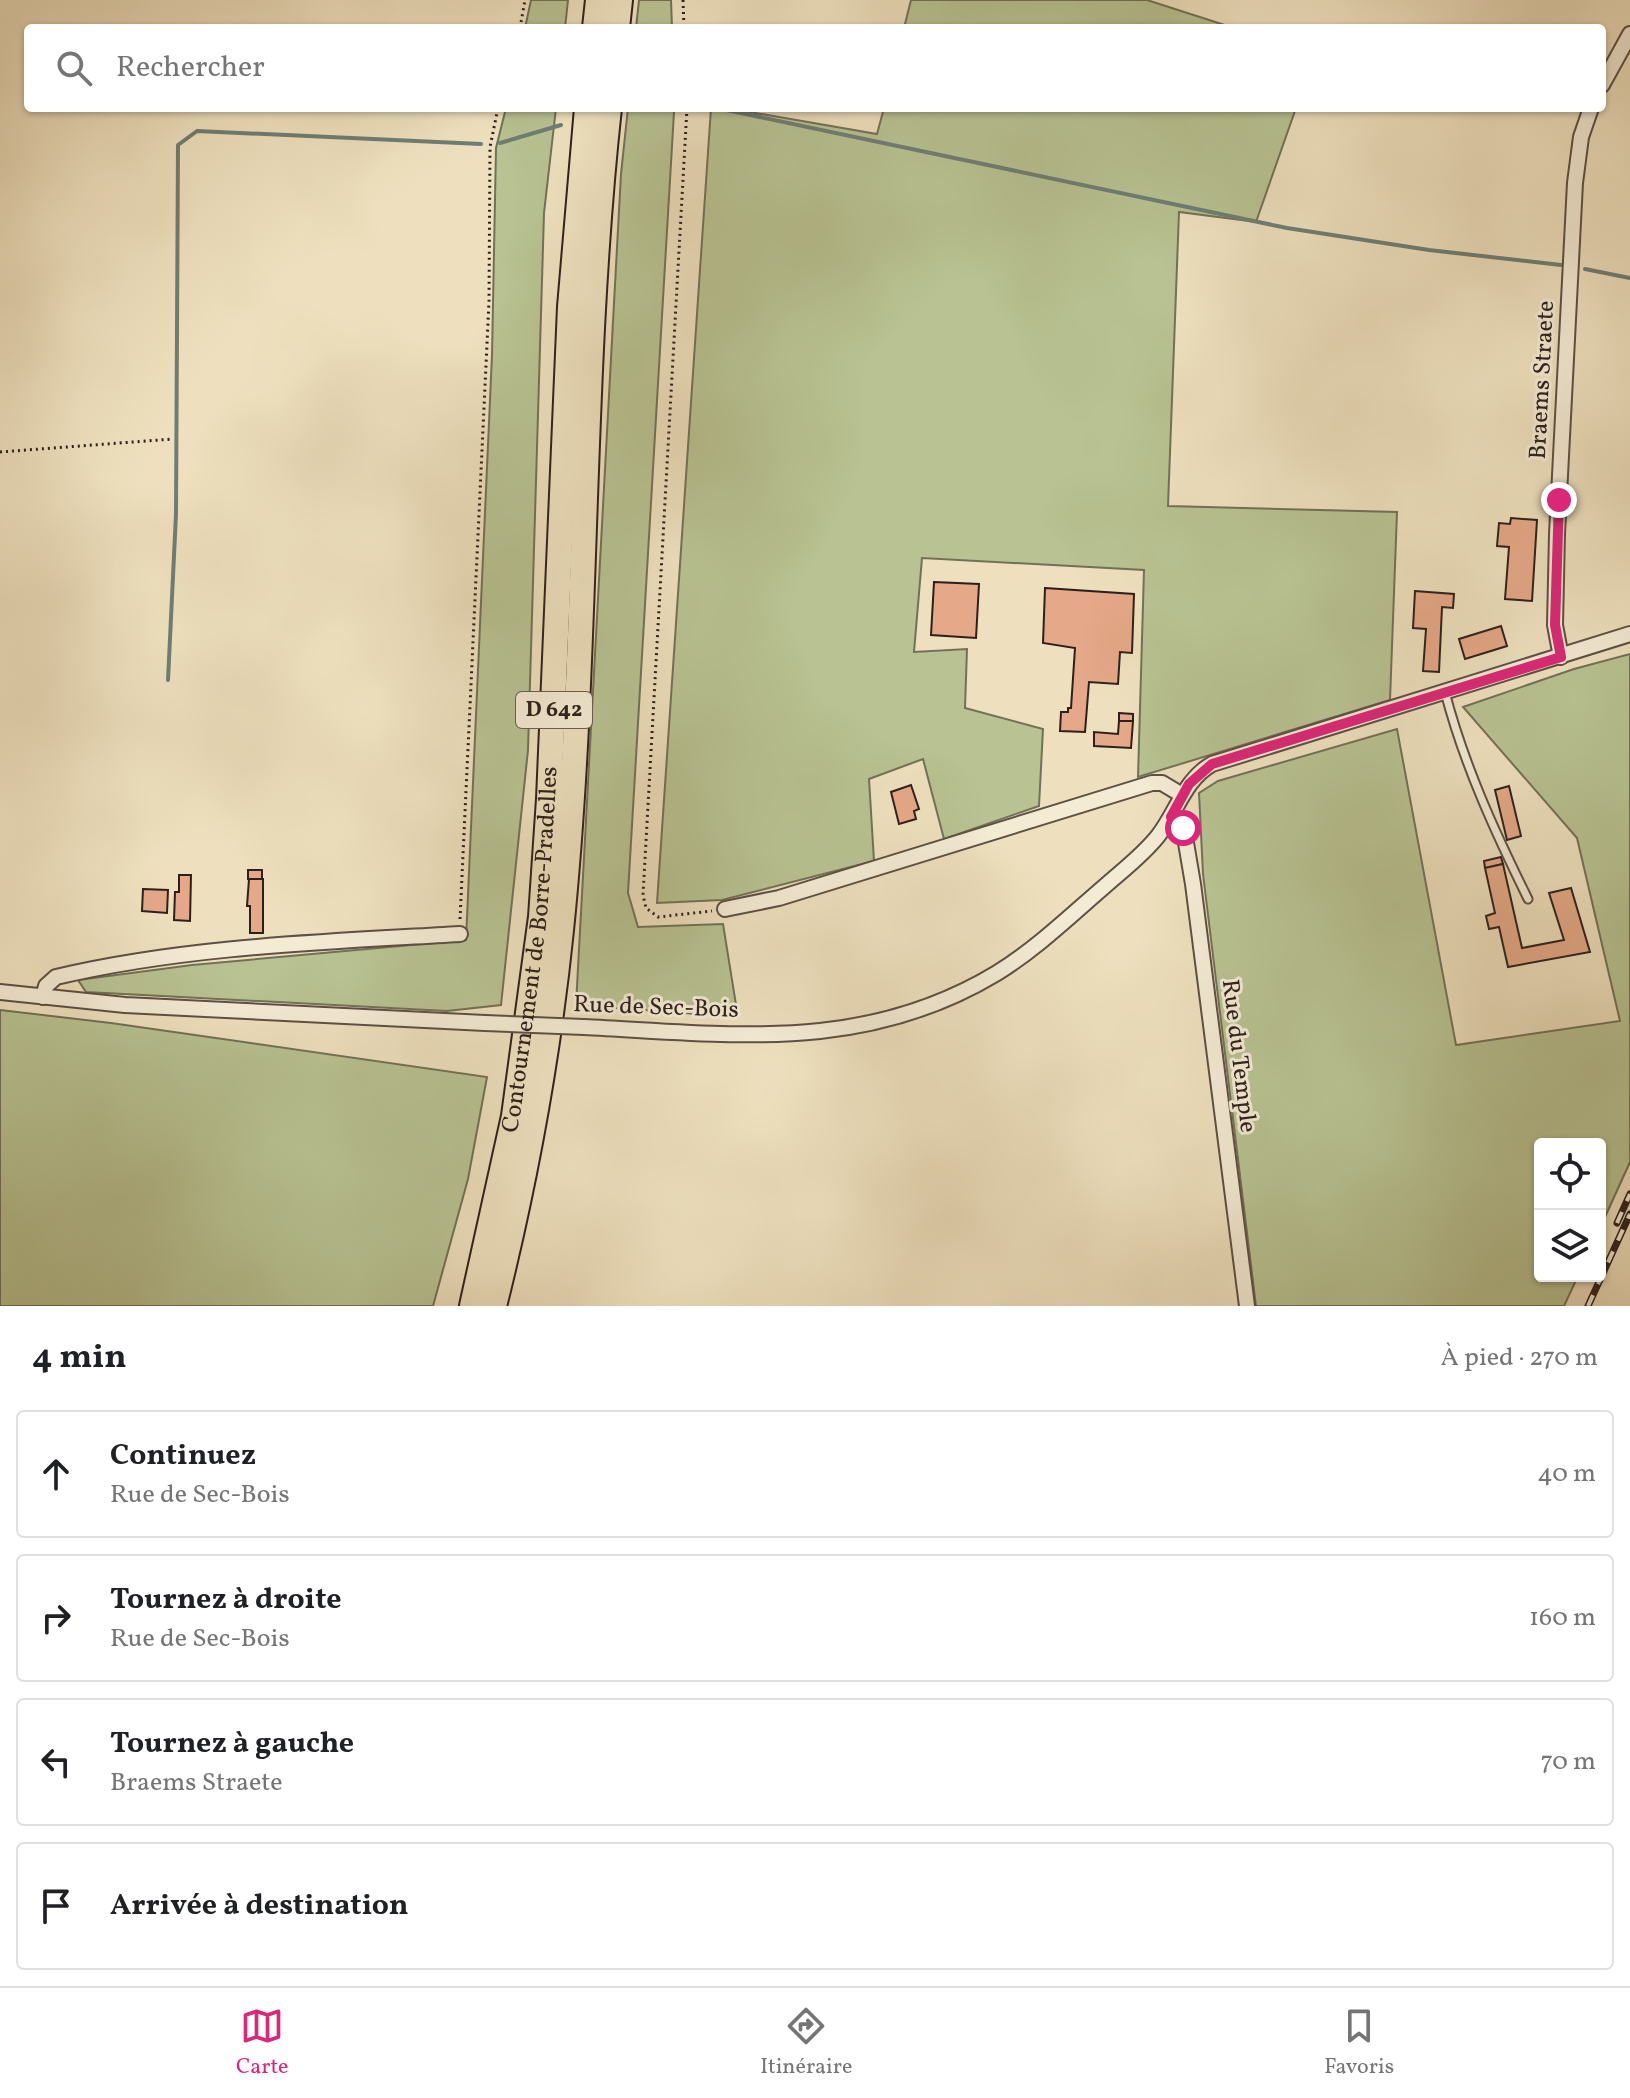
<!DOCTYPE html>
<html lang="fr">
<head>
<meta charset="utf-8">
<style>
	:root { --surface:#fff; --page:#f2f2f2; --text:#202124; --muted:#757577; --line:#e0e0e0; --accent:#db2777 }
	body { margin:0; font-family:Vollkorn,serif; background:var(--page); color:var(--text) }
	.controls { position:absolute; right:24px; bottom:24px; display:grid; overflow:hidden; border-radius:8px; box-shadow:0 2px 6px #0004 }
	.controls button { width:72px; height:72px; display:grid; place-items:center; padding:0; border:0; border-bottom:2px solid var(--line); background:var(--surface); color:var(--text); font:40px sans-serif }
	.stop { position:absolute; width:24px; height:24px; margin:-18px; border:6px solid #db2777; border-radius:50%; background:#fff }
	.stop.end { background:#db2777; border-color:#fff; box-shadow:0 2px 8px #0008 }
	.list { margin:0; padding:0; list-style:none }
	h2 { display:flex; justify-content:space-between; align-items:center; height:104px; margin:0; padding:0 32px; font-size:34px }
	h2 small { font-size:26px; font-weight:400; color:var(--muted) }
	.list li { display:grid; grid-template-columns:52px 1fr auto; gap:24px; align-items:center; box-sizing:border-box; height:128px; margin:0 16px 16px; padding:0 16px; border:2px solid var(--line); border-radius:8px }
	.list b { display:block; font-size:30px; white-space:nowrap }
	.list p { margin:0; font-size:26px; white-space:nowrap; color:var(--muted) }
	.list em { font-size:26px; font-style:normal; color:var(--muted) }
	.icon { flex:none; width:44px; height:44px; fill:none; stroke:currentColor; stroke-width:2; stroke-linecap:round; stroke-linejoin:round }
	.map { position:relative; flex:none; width:1630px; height:1306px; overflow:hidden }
	.search { position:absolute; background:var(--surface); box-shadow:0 2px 6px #0004; left:24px; right:24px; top:24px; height:88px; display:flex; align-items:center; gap:20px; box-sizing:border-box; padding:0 28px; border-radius:8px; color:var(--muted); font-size:30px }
	.sheet { height:680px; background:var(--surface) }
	nav { display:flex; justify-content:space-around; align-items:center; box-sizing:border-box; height:112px; border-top:2px solid var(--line); background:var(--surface); font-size:22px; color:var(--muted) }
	nav a { display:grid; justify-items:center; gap:4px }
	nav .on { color:var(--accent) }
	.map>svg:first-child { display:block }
</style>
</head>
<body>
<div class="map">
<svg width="1630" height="1306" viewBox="0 0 1630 1306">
	<rect width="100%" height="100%" fill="#eee0be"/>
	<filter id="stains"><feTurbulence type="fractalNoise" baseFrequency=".0025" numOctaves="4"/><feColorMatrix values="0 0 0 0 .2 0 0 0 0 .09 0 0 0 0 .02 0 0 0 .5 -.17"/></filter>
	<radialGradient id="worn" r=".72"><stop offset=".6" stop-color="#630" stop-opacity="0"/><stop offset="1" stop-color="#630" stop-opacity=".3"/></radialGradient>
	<g fill="#b8c292" stroke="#727157" stroke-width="2">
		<polygon points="531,0 568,0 565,28 525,28"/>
		<polygon points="639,0 671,0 672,28 636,28"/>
		<polygon points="911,0 1147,0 1234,28 904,28"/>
		<polygon points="506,108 556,108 544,213 528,750 501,1005 447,1011 86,992 78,980 192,965 466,940 492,355 496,148"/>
		<polygon points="628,108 674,108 674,112 628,893 638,927 723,924 738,1017 576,1005 621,174"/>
		<polygon points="711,108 727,108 877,134 884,108 1296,108 1256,222 1179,212 1168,506 1397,512 1390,700 1138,777 1144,570 922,558 914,652 967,649 965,708 1043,729 1039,806 944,839 923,759 869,779 874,861 722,900 657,903"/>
		<polygon points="1630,654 1630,1162 1600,1228 1600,1144 1540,1144 1540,1276 1578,1276 1564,1306 1256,1306 1203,874 1199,793 1218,781 1397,729 1456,1045 1620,1021 1577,838 1463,707 1574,669"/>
		<polygon points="0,1010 111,1023 487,1077 468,1179 433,1306 0,1306"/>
	</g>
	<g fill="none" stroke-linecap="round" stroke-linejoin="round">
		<g stroke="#6e7e74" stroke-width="4">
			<polyline points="717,108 1287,228 1429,250 1561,265"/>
			<polyline points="500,143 561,125"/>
			<polyline points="1585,269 1630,278"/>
			<polyline points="168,680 176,514 178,145 197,131 481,144"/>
		</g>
	</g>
	<g fill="#e5a888" stroke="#2d201c" stroke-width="2">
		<polygon points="1511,518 1537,520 1532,601 1505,599 1509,547 1497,546 1499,523 1510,524"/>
		<polygon points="934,582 979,584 976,638 931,635"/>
		<polygon points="1045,588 1134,594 1132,653 1120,652 1118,684 1089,682 1085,732 1060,731 1061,712 1068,712 1068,708 1071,708 1075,648 1043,643"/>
		<polygon points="1415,591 1454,594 1453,608 1442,607 1439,672 1423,671 1426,629 1413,628"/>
		<polygon points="1501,626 1507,646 1465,659 1459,639"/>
		<polygon points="1119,713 1133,714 1133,721 1119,721"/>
		<polygon points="1119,721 1133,721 1131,748 1094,746 1094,732 1118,734"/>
		<polygon points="911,785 919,809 914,811 916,819 899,824 891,792"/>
		<polygon points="1509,786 1521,836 1507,840 1495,790"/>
		<polygon points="1501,857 1503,864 1485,868 1484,861"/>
		<polygon points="1503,864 1522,948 1564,940 1549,893 1571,888 1590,952 1508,967 1499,927 1489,929 1486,916 1495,913 1485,868"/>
		<rect x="248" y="870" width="14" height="9"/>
		<polygon points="179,875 191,875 190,921 174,920 175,892 179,892"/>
		<polygon points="249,879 263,879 263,933 250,933 250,906 247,906"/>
		<polygon points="143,889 168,890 167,913 142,911"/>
	</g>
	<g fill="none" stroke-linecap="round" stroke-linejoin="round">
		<g stroke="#5d5044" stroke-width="11">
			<path id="lane" d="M 1445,692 C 1464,765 1495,832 1528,899"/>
		</g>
		<g stroke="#5d5044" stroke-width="18">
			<g id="street">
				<polyline points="1602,85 1630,34"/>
				<polyline points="1561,657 1555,625 1557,534 1575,183 1581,137 1591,108"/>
				<polyline points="1171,817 1184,831 1193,884 1247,1306"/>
				<polyline points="725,909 779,898 1152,783 1162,783 1182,795"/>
				<polyline points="0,992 125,1005 485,1023"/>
				<path d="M 43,997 L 46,986 L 56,977 C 187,946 326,942 460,934"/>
				<path d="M 584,1027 C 731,1034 863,1054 997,973 C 1036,949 1070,916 1105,886 C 1123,870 1143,855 1158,836 C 1177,812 1184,780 1212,764 L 1630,634"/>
			</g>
		</g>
		<g stroke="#2d201c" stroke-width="28">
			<g id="highway">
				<polyline points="595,28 598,0"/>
				<polyline points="617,28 620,0"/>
				<path id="s1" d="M 472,1306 L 514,1116 L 541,917 L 549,799 L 570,307 L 587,108"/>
				<path d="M 494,1306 C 525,1182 548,1057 561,930 C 589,657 579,381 609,108"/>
			</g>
		</g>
		<g stroke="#2d201c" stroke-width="3" stroke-dasharray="2 4" stroke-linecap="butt">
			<polyline points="683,0 684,28"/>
			<polyline points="520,28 525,0"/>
			<polyline points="687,108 643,895 646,908 658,917 712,911"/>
			<polyline points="0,452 173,439"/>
			<polyline points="460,919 489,301 490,147 498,108"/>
		</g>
		<use href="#lane" stroke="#f4ebd5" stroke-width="7"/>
		<use href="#street" stroke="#f4ebd5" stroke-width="14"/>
		<use href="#highway" stroke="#eee0be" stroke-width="24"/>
		<g stroke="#2d201c" stroke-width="7">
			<g id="rail">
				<polyline points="1617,1223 1630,1194"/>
				<polyline points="1588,1306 1630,1214"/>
			</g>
		</g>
		<use href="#rail" stroke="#f4ebd5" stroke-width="4" stroke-dasharray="12" stroke-linecap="butt"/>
		<g stroke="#5d5044" stroke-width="18" stroke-linecap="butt">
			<polyline id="street-bridge" points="485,1023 584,1027"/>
		</g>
		<use href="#street-bridge" stroke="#f4ebd5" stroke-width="14"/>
	</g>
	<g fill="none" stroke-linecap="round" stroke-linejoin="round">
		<polyline stroke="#db2777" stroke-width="10" points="1183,828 1171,817 1189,784 1212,764 1561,657 1555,625 1559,500"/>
	</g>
	<g text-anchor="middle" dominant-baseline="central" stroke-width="6" stroke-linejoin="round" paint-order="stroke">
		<rect fill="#f4ebd5" stroke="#695d54" stroke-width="2" x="516" y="692" width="76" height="36" rx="6"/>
		<g font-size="22" font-weight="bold" fill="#2d201c">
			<text x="554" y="710">D 642</text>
		</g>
		<g font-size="24" fill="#2d201c" stroke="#f4ebd5">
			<text transform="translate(1543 380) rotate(-87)">Braems Straete</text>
			<text stroke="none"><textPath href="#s1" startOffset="362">Contournement de Borre-Pradelles</textPath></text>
			<text transform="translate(656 1008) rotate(2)">Rue de Sec-Bois</text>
			<text transform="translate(1238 1056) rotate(83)">Rue du Temple</text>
		</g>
	</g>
	<rect width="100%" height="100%" filter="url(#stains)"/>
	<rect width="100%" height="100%" fill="url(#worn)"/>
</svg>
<div class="controls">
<button><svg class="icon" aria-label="locate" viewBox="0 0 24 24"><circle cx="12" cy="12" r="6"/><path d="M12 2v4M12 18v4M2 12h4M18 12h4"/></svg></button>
<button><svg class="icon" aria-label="layers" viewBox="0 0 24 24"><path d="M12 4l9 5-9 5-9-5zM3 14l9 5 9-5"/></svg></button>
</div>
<div class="stop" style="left:1183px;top:828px"></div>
<div class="stop end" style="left:1559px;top:500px"></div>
<div class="search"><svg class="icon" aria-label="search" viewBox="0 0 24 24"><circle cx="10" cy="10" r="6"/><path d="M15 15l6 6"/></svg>Rechercher</div>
</div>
<section class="sheet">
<h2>4 min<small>À pied · 270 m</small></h2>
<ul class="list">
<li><svg class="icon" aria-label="ahead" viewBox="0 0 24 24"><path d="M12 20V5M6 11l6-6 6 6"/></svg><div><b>Continuez</b><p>Rue de Sec-Bois</p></div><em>40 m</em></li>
<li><svg class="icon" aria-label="right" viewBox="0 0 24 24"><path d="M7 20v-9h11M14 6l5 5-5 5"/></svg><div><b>Tournez à droite</b><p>Rue de Sec-Bois</p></div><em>160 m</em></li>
<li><svg class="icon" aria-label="left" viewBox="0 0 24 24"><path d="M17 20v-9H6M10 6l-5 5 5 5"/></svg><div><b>Tournez à gauche</b><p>Braems Straete</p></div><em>70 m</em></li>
<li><svg class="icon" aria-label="arrive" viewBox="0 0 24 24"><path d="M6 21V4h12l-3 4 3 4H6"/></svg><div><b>Arrivée à destination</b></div></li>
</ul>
</section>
<nav>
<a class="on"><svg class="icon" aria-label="map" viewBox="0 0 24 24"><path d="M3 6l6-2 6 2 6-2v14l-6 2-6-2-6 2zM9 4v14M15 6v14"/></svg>Carte</a>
<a><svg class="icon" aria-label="directions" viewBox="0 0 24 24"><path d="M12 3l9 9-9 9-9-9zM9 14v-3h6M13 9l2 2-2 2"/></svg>Itinéraire</a>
<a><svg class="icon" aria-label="saved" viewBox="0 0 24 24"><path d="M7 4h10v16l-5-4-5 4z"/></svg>Favoris</a>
</nav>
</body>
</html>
